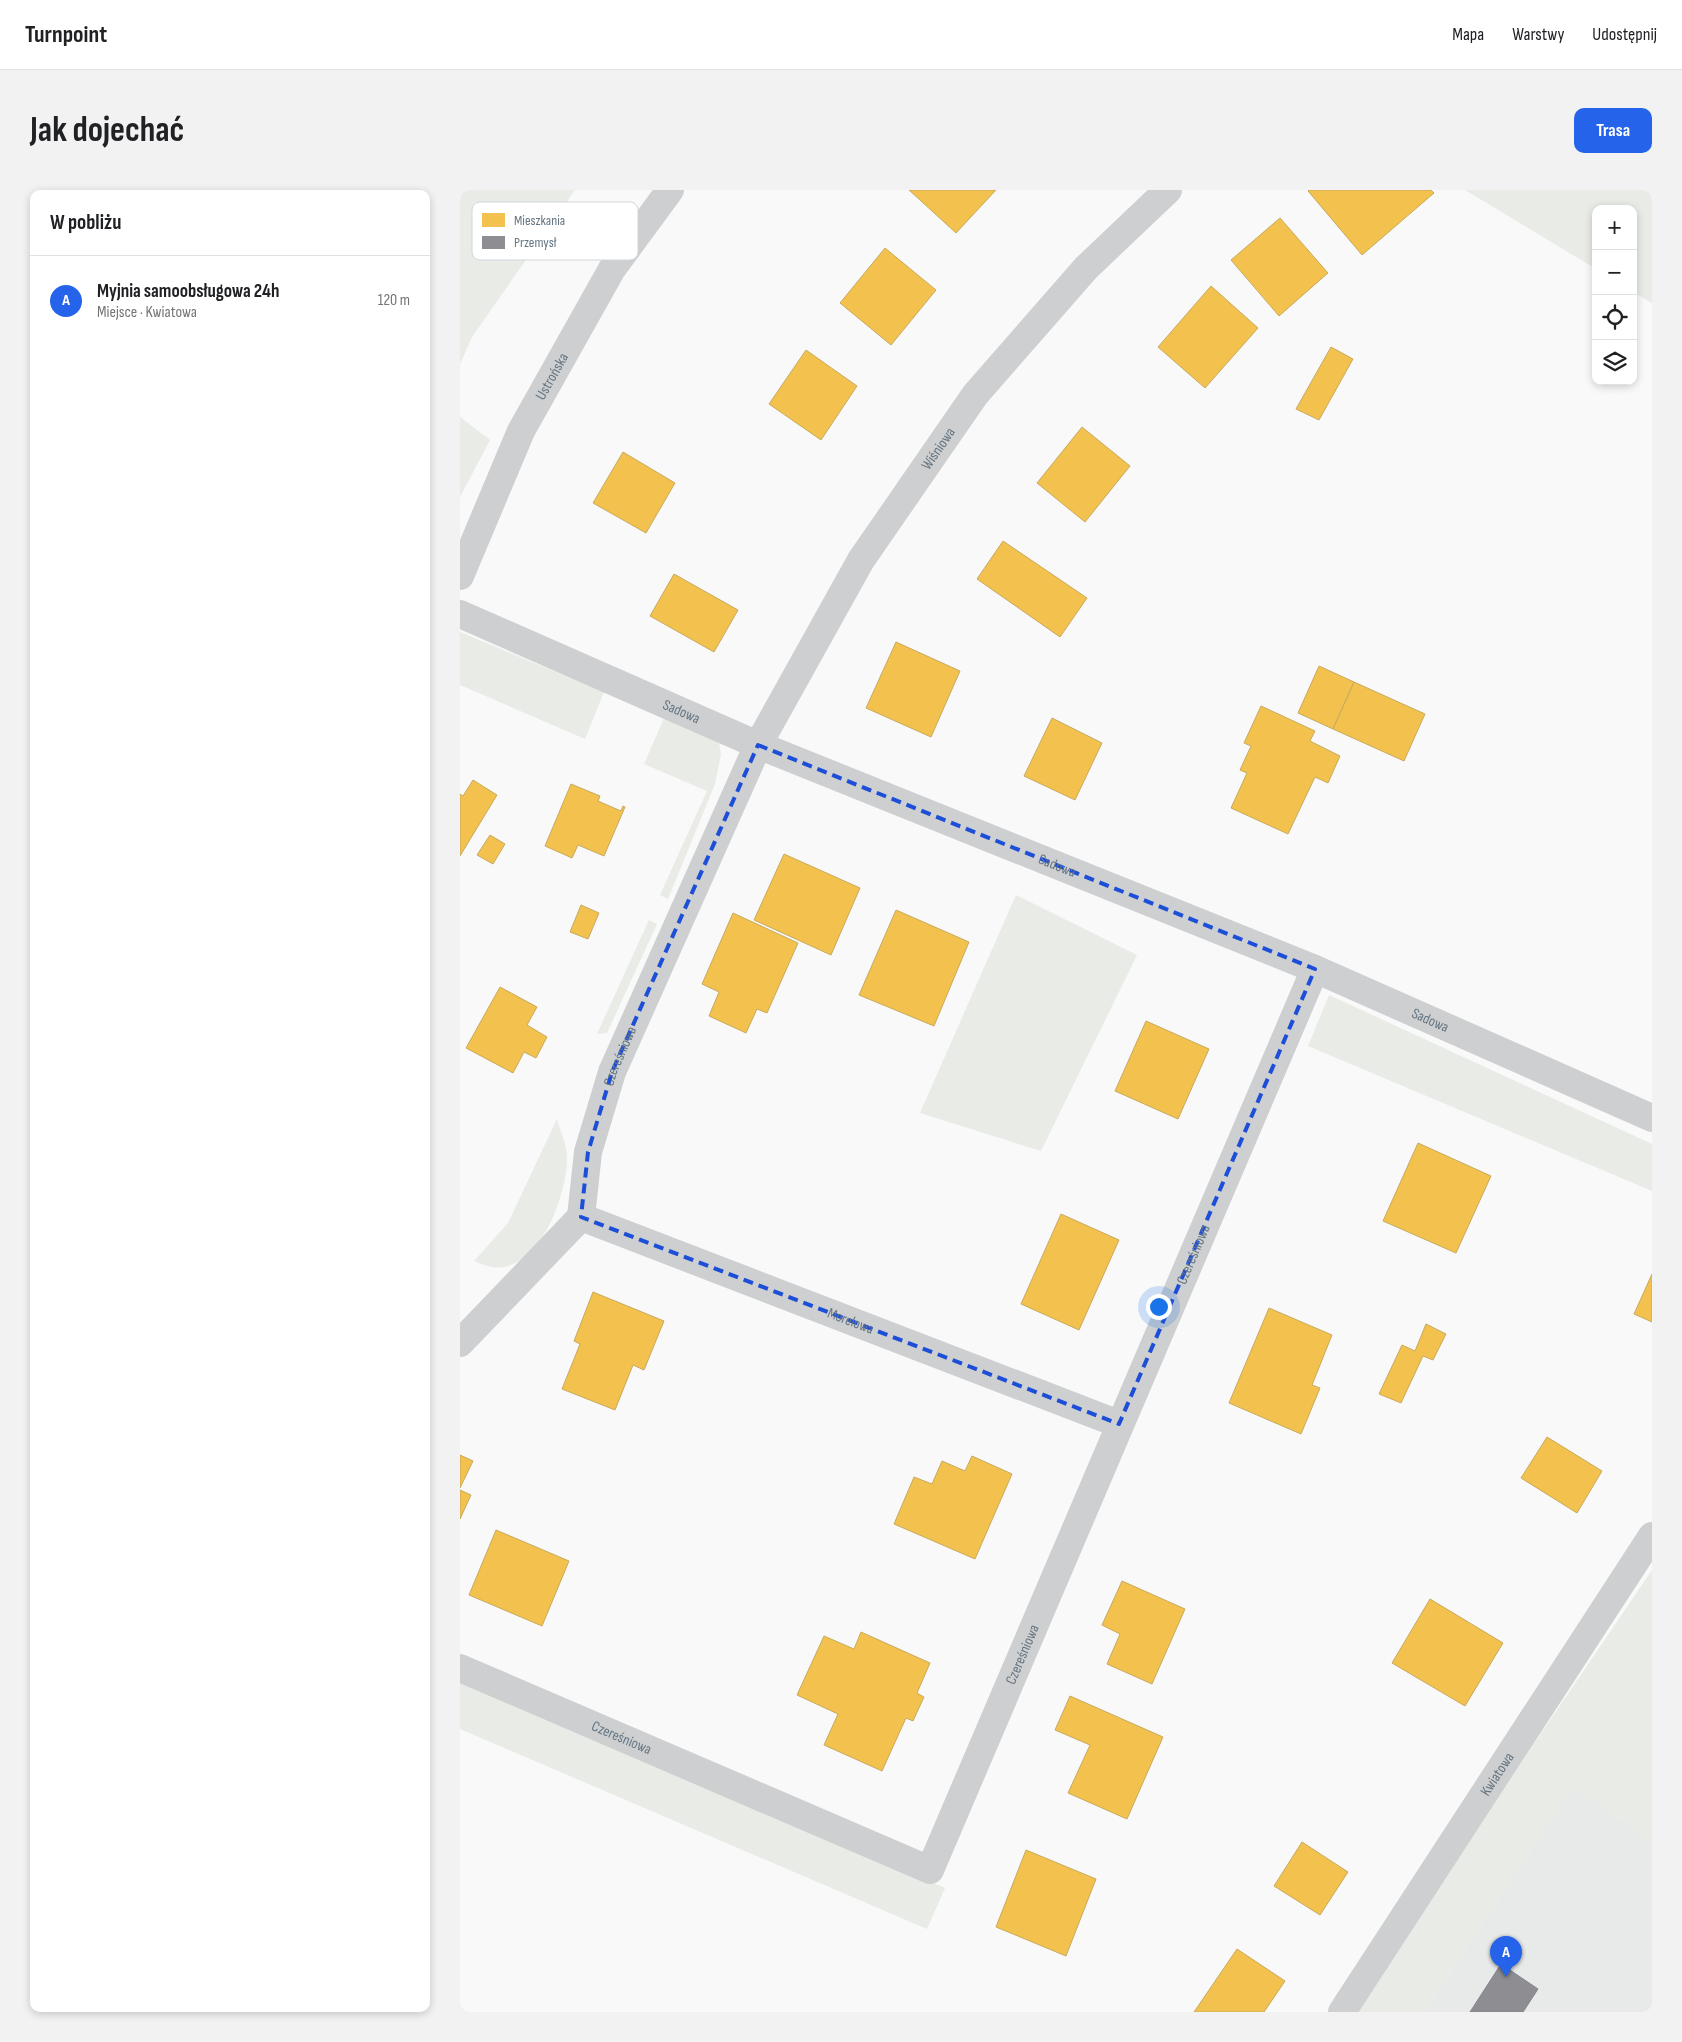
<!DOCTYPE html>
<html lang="pl">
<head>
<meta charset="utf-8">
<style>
	:root { --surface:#fff; --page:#f2f2f2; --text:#202124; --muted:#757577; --line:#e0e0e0; --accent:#2563eb }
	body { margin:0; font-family:"Sofia Sans Condensed",sans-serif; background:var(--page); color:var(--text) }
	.controls { position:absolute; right:15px; top:15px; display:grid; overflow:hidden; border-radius:10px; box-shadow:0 2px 8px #0003 }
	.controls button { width:45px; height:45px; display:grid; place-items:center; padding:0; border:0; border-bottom:1px solid var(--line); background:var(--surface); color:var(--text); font:25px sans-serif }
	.you { position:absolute; left:698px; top:1116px; width:18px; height:18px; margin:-12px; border:4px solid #fff; border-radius:50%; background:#1a73e8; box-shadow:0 0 0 8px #1a73e833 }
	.badge { display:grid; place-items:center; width:32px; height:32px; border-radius:50%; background:var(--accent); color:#fff; font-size:16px; font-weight:700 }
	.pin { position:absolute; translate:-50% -41px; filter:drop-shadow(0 1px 2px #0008) }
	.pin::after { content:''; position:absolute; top:26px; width:18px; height:15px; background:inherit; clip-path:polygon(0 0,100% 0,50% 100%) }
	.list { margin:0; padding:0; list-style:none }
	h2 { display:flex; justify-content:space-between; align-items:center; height:65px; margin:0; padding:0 20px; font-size:21px }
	h2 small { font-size:16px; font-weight:400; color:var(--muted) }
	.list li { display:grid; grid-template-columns:32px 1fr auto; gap:15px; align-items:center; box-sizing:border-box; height:90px; padding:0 20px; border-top:1px solid var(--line) }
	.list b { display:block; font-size:19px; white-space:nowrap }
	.list p { margin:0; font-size:16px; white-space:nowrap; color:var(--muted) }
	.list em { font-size:16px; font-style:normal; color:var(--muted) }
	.icon { flex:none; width:28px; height:28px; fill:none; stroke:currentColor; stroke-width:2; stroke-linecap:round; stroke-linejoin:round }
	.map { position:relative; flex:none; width:1192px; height:1822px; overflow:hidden; border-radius:10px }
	header { display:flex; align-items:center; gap:30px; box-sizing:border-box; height:70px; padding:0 25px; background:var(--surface); border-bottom:1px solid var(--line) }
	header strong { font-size:24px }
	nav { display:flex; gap:28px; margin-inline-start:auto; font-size:18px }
	.intro { display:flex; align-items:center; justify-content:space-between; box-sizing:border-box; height:120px; padding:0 30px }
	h1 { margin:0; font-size:35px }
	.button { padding:12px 22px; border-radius:10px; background:var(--accent); color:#fff; font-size:18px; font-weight:700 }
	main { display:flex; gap:30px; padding:0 30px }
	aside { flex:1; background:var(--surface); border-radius:10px; box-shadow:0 2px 8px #0003 }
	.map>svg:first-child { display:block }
</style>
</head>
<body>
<header>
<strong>Turnpoint</strong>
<nav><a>Mapa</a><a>Warstwy</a><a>Udostępnij</a></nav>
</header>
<div class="intro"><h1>Jak dojechać</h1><a class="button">Trasa</a></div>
<main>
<aside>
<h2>W pobliżu<small></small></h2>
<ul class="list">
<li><span class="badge">A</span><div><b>Myjnia samoobsługowa 24h</b><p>Miejsce · Kwiatowa</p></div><em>120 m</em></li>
</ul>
</aside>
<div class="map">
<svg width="1192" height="1822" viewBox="0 0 1192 1822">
	<rect width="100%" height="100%" fill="#f9f9f9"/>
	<polygon fill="#e8e9e9" points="1114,1597 1192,1653 1192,1822 964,1822"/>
	<g fill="#e8ebe6">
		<polygon points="0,0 115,0 12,147 0,174"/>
		<polygon points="1005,0 1192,0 1192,113 1173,102 1173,19 1136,19 1136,79"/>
		<polygon points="0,227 30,250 0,307"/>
		<polygon points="0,442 144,502 125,549 0,495"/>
		<polygon points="204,528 259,552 261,565 255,594 208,709 200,705 247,601 184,574"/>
		<polygon points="556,705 677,765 581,961 460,923"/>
		<polygon points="189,730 197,734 147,843 137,844"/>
		<polygon points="869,805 1192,954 1192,1001 848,856"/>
		<path d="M 97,929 C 100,941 108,957 107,970 C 106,1005 83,1070 44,1077 C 33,1079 24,1075 14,1071 L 48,1033 Z"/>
		<polygon points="1192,1380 1192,1653 1114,1598 964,1822 898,1822 1067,1564"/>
		<polygon points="0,1492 485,1698 467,1739 0,1539"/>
	</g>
	<g fill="#f2c14e" stroke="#c8aa5e">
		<polygon points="449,0 536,0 496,43"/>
		<polygon points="849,0 971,0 974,3 902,65 848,1"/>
		<polygon points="820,28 868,83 819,126 771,70"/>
		<polygon points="425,58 476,100 431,155 380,113"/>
		<polygon points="751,96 798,138 745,198 698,157"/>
		<polygon points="871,157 893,169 859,230 836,219"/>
		<polygon points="346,160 397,196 361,250 309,214"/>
		<polygon points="622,237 670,276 625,332 577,293"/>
		<polygon points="163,262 215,293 186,343 133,313"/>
		<polygon points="543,351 627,408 600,447 517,389"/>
		<polygon points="214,384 278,420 254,462 190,426"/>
		<polygon points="436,452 500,481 471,547 406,518"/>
		<polygon points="859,476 894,492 873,539 838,523"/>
		<polygon points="894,492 965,524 944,571 873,539"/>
		<polygon points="801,516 855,541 850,551 880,566 868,593 855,587 828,644 771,618 787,583 780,580 791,556 784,553"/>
		<polygon points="592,528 642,553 615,610 564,586"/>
		<polygon points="13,590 37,605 0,666 0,604 3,606"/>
		<polygon points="111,594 140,606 138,611 161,621 163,616 165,617 144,666 118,655 112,668 85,656"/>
		<polygon points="30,645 45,654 33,674 17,665"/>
		<polygon points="324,664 400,698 371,765 294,730"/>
		<polygon points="121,715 139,723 128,749 110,742"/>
		<polygon points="436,720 509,752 474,836 399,805"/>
		<polygon points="273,723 338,753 307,823 297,819 286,843 249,826 259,802 242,794"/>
		<polygon points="40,797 77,817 67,835 87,847 76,868 64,862 53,883 6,858"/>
		<polygon points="686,831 749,859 718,929 655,901"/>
		<polygon points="958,953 1031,986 996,1063 923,1031"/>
		<polygon points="601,1024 659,1050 619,1140 561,1114"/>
		<polygon points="1192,1084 1192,1132 1174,1124"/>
		<polygon points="133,1102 204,1131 184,1180 173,1175 155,1220 102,1199 120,1154 114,1151"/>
		<polygon points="809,1118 872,1145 852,1195 860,1198 841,1244 769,1213"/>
		<polygon points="966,1134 986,1144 973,1170 963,1166 941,1213 919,1204 942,1155 955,1161"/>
		<polygon points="1087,1247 1142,1281 1117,1323 1061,1288"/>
		<polygon points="0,1265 13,1271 0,1298"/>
		<polygon points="512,1266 552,1284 515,1369 434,1334 454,1287 472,1294 482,1271 505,1281"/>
		<polygon points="0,1300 11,1305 0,1329"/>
		<polygon points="36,1340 109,1371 82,1436 9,1405"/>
		<polygon points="662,1391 725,1419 692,1494 647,1474 660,1444 642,1435"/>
		<polygon points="970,1409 1043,1453 1005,1516 932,1473"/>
		<polygon points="401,1442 470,1473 457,1503 464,1507 453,1531 446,1528 422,1581 364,1555 378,1524 337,1505 364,1446 394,1459"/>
		<polygon points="610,1506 703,1547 667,1629 608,1603 630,1555 595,1540"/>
		<polygon points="842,1652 888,1682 860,1725 814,1696"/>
		<polygon points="566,1660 636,1689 606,1766 536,1737"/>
		<polygon points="777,1759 825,1791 804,1822 734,1822"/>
	</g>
	<polygon fill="#8d8d92" stroke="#81868e" points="1041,1774 1078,1799 1063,1822 1010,1822"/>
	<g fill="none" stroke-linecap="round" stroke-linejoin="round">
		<g stroke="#cecfd0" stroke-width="28">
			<path id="s1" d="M 0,424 L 298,555 L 855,779 L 1192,928"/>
			<path id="s2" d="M 121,1027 L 659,1234"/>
			<path id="s3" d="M 0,1153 L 121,1027 L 128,962 L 152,882 L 298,555 L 401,370 L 515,205 L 626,78 L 708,0"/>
			<path id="s4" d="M 0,1478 L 470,1680 L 855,779"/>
			<path id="s5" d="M 882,1822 L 1192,1346"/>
		</g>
		<path stroke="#cecfd0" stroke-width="28" id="s6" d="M 0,386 L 61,241 L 152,79 L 210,0"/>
	</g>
	<path fill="none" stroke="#1d4ed8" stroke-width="4" stroke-dasharray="10 6" stroke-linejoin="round" d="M 298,555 L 855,779 L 659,1234 L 121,1027 L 128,962 L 152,882 Z"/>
	<g text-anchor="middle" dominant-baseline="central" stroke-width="5" stroke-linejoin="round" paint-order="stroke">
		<g font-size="15" fill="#657683" stroke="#fff">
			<text stroke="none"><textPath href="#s6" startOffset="220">Ustrońska</textPath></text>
			<text stroke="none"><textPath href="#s3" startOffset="1029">Wiśniowa</textPath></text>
			<text stroke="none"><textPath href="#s1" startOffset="242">Sadowa</textPath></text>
			<text stroke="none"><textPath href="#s1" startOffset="648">Sadowa</textPath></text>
			<text stroke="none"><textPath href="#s1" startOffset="1052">Sadowa</textPath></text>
			<text stroke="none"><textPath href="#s3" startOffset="341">Czereśniowa</textPath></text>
			<text stroke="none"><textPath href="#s4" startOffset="1181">Czereśniowa</textPath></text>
			<text stroke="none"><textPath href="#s2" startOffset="289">Morelowa</textPath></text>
			<text stroke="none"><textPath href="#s4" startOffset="746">Czereśniowa</textPath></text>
			<text stroke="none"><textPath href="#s4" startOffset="176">Czereśniowa</textPath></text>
			<text stroke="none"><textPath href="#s5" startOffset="284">Kwiatowa</textPath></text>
		</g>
	</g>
	<rect x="12" y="12" width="166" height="58" rx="8" fill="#fff" stroke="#d1d6da" stroke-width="1"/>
	<rect x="22" y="23" width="23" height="14" fill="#f2c14e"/>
	<rect x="22" y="46" width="23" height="13" fill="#8d8d92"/>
	<g font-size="14" fill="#657683">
		<text x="54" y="35">Mieszkania</text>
		<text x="54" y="57">Przemysł</text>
	</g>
</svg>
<div class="controls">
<button>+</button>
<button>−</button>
<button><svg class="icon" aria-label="locate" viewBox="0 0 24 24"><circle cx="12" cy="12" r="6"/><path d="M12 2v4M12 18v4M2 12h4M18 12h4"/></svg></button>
<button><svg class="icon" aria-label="layers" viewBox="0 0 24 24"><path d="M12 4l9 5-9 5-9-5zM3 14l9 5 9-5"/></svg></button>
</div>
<div class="you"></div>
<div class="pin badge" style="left:1046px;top:1787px">A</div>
</div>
</main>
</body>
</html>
